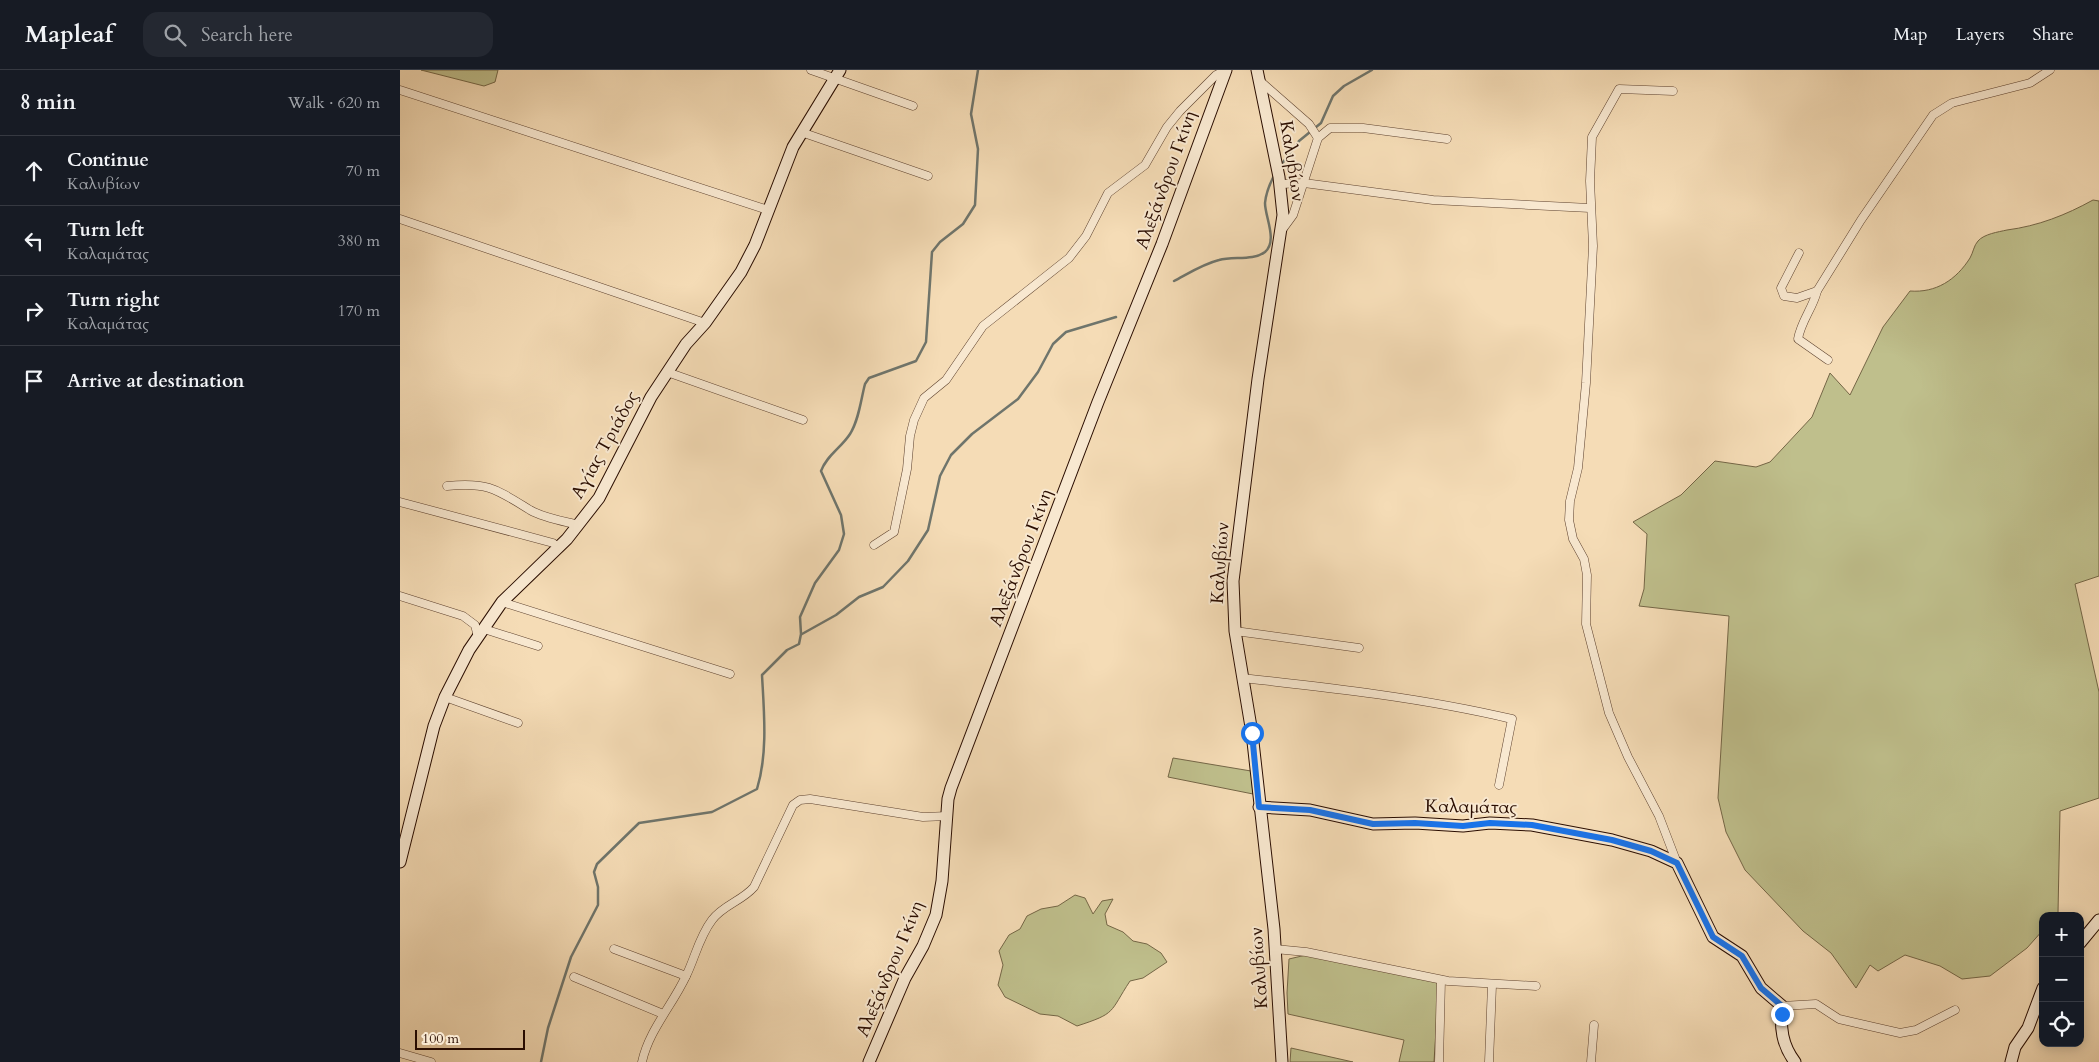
<!DOCTYPE html>
<html lang="en">
<head>
<meta charset="utf-8">
<style>
	:root { --surface:#171b24; --page:#242831; --text:#f1f3f6; --muted:#9ea1a6; --line:#363941 }
	body { margin:0; font-family:Cardo,serif; background:var(--page); color:var(--text) }
	.controls { position:absolute; right:15px; bottom:15px; display:grid; overflow:hidden; border-radius:10px; box-shadow:0 2px 12px #0003 }
	.controls button { width:45px; height:45px; display:grid; place-items:center; padding:0; border:0; border-bottom:1px solid var(--line); background:var(--surface); color:var(--text); font:25px sans-serif }
	.scale { position:absolute; left:15px; bottom:12px; width:110px; box-sizing:border-box; padding-left:5px; border:2px solid #2a0d00; border-top:0; font-size:14px; line-height:18px; white-space:nowrap; color:#2a0d00; -webkit-text-stroke:4px #f8e8d0; paint-order:stroke }
	.stop { position:absolute; width:15px; height:15px; margin:-11px; border:4px solid #1a73e8; border-radius:50%; background:#fff }
	.stop.end { background:#1a73e8; border-color:#fff; box-shadow:0 1px 5px #0008 }
	.list { margin:0; padding:0; list-style:none }
	h2 { display:flex; justify-content:space-between; align-items:center; height:65px; margin:0; padding:0 20px; font-size:21px }
	h2 small { font-size:16px; font-weight:400; color:var(--muted) }
	.list li { display:grid; grid-template-columns:32px 1fr auto; gap:15px; align-items:center; box-sizing:border-box; height:70px; padding:0 20px; border-top:1px solid var(--line) }
	.list b { display:block; font-size:19px; white-space:nowrap }
	.list p { margin:0; font-size:16px; white-space:nowrap; color:var(--muted) }
	.list em { font-size:16px; font-style:normal; color:var(--muted) }
	.icon { flex:none; width:28px; height:28px; fill:none; stroke:currentColor; stroke-width:2; stroke-linecap:round; stroke-linejoin:round }
	.map { position:relative; flex:none; width:1699px; height:992px; overflow:hidden }
	header { display:flex; align-items:center; gap:30px; box-sizing:border-box; height:70px; padding:0 25px; background:var(--surface); border-bottom:1px solid var(--line) }
	header strong { font-size:24px }
	nav { display:flex; gap:28px; margin-inline-start:auto; font-size:18px }
	.search { width:350px; height:45px; background:var(--page); display:flex; align-items:center; gap:12px; box-sizing:border-box; padding:0 18px; border-radius:15px; color:var(--muted); font-size:19px }
	main { display:flex }
	aside { flex:1; background:var(--surface) }
	.map>svg:first-child { display:block }
</style>
</head>
<body>
<header>
<strong>Mapleaf</strong>
<div class="search"><svg class="icon" aria-label="search" viewBox="0 0 24 24"><circle cx="10" cy="10" r="6"/><path d="M15 15l6 6"/></svg>Search here</div>
<nav><a>Map</a><a>Layers</a><a>Share</a></nav>
</header>
<main>
<aside>
<h2>8 min<small>Walk · 620 m</small></h2>
<ul class="list">
<li><svg class="icon" aria-label="ahead" viewBox="0 0 24 24"><path d="M12 20V5M6 11l6-6 6 6"/></svg><div><b>Continue</b><p>Καλυβίων</p></div><em>70 m</em></li>
<li><svg class="icon" aria-label="left" viewBox="0 0 24 24"><path d="M17 20v-9H6M10 6l-5 5 5 5"/></svg><div><b>Turn left</b><p>Καλαμάτας</p></div><em>380 m</em></li>
<li><svg class="icon" aria-label="right" viewBox="0 0 24 24"><path d="M7 20v-9h11M14 6l5 5-5 5"/></svg><div><b>Turn right</b><p>Καλαμάτας</p></div><em>170 m</em></li>
<li><svg class="icon" aria-label="arrive" viewBox="0 0 24 24"><path d="M6 21V4h12l-3 4 3 4H6"/></svg><div><b>Arrive at destination</b></div></li>
</ul>
</aside>
<div class="map">
<svg width="1699" height="992" viewBox="0 0 1699 992">
	<rect width="100%" height="100%" fill="#f5dcb6"/>
	<filter id="stains"><feTurbulence type="fractalNoise" baseFrequency=".004" numOctaves="4"/><feColorMatrix values="0 0 0 0 .2 0 0 0 0 .09 0 0 0 0 .02 0 0 0 .5 -.17"/></filter>
	<radialGradient id="worn" r=".72"><stop offset=".6" stop-color="#630" stop-opacity="0"/><stop offset="1" stop-color="#630" stop-opacity=".3"/></radialGradient>
	<g fill="#bfbf8c" stroke="#746646">
		<polygon points="21,0 98,0 95,12 84,16"/>
		<path d="M 1693,130 L 1699,131 L 1699,506 L 1675,514 L 1699,622 L 1699,728 L 1660,741 L 1658,843 L 1655,846 L 1643,846 L 1643,860 L 1627,878 L 1590,906 L 1562,909 L 1540,896 L 1505,885 L 1478,901 L 1470,895 L 1456,918 L 1431,883 L 1403,861 L 1345,800 L 1326,762 L 1318,728 L 1329,546 L 1239,536 L 1244,519 L 1247,464 L 1233,452 L 1281,425 L 1315,391 L 1356,397 L 1370,392 L 1412,347 L 1430,303 L 1450,325 L 1483,257 L 1510,221 C 1536,223 1556,210 1570,188 C 1573,183 1574,175 1578,171 C 1584,164 1598,162 1607,160 C 1638,156 1666,145 1693,130 Z"/>
		<polygon points="773,688 851,701 853,724 768,707"/>
		<path d="M 675,825 L 685,828 L 693,844 L 702,831 L 713,829 L 705,844 L 707,855 L 723,862 L 733,871 L 747,874 L 761,883 L 767,892 L 743,908 L 730,911 C 709,943 717,943 677,956 L 658,946 L 640,944 L 605,927 L 598,915 L 603,895 L 599,881 L 609,865 L 620,859 L 627,846 L 641,839 L 658,836 Z"/>
		<polygon points="906,885 1039,911 1034,992 999,992 1004,970 888,944 887,923 889,889"/>
		<polygon points="891,978 953,992 890,992"/>
	</g>
	<g fill="none" stroke-linecap="round" stroke-linejoin="round">
		<g stroke="#6f756c" stroke-width="2.5">
			<polyline points="881,95 899,71 921,53 933,26 944,16 972,0"/>
			<path d="M 774,211 C 789,203 803,194 819,190 C 833,186 853,191 865,182 C 878,171 865,147 865,133 C 866,122 870,113 875,104"/>
			<polyline points="402,564 436,545 459,527 483,517 508,491 528,460 540,406 551,385 572,364 618,329 638,302 653,274 666,262 716,247"/>
			<path d="M 141,992 L 148,958 L 171,887 L 198,835 L 198,817 L 194,802 L 197,794 L 239,753 L 312,742 L 357,719 C 368,683 364,642 362,605 L 387,580 L 399,574 L 401,564 L 400,547 L 415,513 L 439,480 L 444,464 L 441,445 L 421,401 C 427,385 441,378 450,364 C 459,350 461,329 465,314 L 469,308 L 516,291 L 526,272 L 532,182 L 540,172 L 563,154 L 575,135 L 578,79 L 571,44 L 578,0"/>
		</g>
		<g stroke="#5d412e" stroke-width="9">
			<g id="street">
				<polyline points="411,0 513,36"/>
				<polyline points="860,11 909,54 918,68"/>
				<polyline points="0,20 368,140"/>
				<polyline points="1273,21 1219,19 1192,67 1190,111 1193,176 1186,313 1178,398 1170,431 1169,450 1173,469 1184,489 1187,505 1186,554 1209,643 1228,687 1259,746 1277,793"/>
				<polyline points="401,62 528,106"/>
				<polyline points="881,114 904,113 1033,130 1190,138"/>
				<polyline points="0,149 305,253"/>
				<polyline points="882,160 893,145 918,68 930,58 963,58 1047,69"/>
				<polyline points="1399,183 1381,218 1384,226 1397,228 1417,221 1461,150 1533,45 1552,33 1630,13 1650,0"/>
				<path d="M 1417,221 C 1413,238 1401,251 1398,269 L 1428,290"/>
				<polyline points="267,302 403,350"/>
				<path d="M 47,416 C 88,412 96,419 130,440 C 144,448 163,451 179,455"/>
				<polyline points="0,432 153,473 158,477"/>
				<polyline points="474,475 494,462 507,399 510,366 514,350 524,328 546,310 583,256 669,188 686,166 708,123 745,95 767,57 780,41 816,5 826,0"/>
				<polyline points="0,526 63,546 75,555 78,567"/>
				<polyline points="102,532 330,604"/>
				<polyline points="84,559 138,576"/>
				<polyline points="835,561 959,578"/>
				<path d="M 842,608 C 933,618 1023,628 1112,649 L 1099,715"/>
				<polyline points="45,627 118,653"/>
				<polyline points="214,879 286,906"/>
				<polyline points="875,879 906,882 1048,911 1136,916"/>
				<polyline points="174,907 263,944"/>
				<polyline points="1382,936 1416,934 1439,949 1500,963 1516,960 1555,940"/>
				<polyline points="0,983 31,992"/>
				<path d="M 242,992 C 249,960 272,936 286,906 C 295,888 299,867 312,850 C 323,835 342,831 354,817 L 393,735 L 400,730 L 410,729 L 523,747 L 548,746"/>
				<polyline points="1039,992 1041,910"/>
				<polyline points="1089,992 1092,915"/>
				<polyline points="1191,992 1194,955"/>
			</g>
		</g>
		<g stroke="#2a0d00" stroke-width="13">
			<g id="secondary">
				<polyline points="857,0 879,107 883,145 858,309 833,511 835,561 852,663 874,859 882,992"/>
				<path d="M 859,737 L 910,740 L 973,754 L 1015,753 L 1063,756 L 1090,753 L 1132,755 L 1212,770 L 1251,781 L 1277,793 L 1313,867 L 1342,886 L 1361,918 L 1382,936 C 1380,958 1382,975 1395,992"/>
				<polyline points="0,792 34,656 45,627 69,580 102,532 167,469 199,428 251,327 286,274 305,253 341,202 355,175 393,77 440,0"/>
				<polyline points="1680,873 1699,850"/>
				<polyline points="469,992 505,908 523,876 536,845 542,811 548,729 551,718 698,332 762,174 826,0"/>
				<polyline points="1611,992 1615,977 1628,958 1643,918"/>
			</g>
		</g>
		<use href="#street" stroke="#f8e8d0" stroke-width="8"/>
		<use href="#secondary" stroke="#f8e8d0" stroke-width="11"/>
	</g>
	<g fill="none" stroke-linecap="round" stroke-linejoin="round">
		<polyline stroke="#1a73e8" stroke-width="6" points="852,663 859,737 910,740 973,754 1015,753 1063,756 1090,753 1132,755 1212,770 1251,781 1277,793 1313,867 1342,886 1361,918 1382,936 1382,944"/>
	</g>
	<g text-anchor="middle" dominant-baseline="central" stroke-width="4" stroke-linejoin="round" paint-order="stroke">
		<g font-size="18" fill="#2a0d00" stroke="#f8e8d0">
			<text transform="translate(892 91) rotate(81)">Καλυβίων</text>
			<text transform="translate(766 110) rotate(-70)">Αλεξάνδρου Γκίνη</text>
			<text transform="translate(205 375) rotate(-61)">Αγίας Τριάδος</text>
			<text transform="translate(621 488) rotate(-69)">Αλεξάνδρου Γκίνη</text>
			<text transform="translate(820 493) rotate(-86)">Καλυβίων</text>
			<text transform="translate(1071 737) rotate(1)">Καλαμάτας</text>
			<text transform="translate(859 898) rotate(-94)">Καλυβίων</text>
			<text transform="translate(490 899) rotate(-67)">Αλεξάνδρου Γκίνη</text>
		</g>
	</g>
	<rect width="100%" height="100%" filter="url(#stains)"/>
	<rect width="100%" height="100%" fill="url(#worn)"/>
</svg>
<div class="controls">
<button>+</button>
<button>−</button>
<button><svg class="icon" aria-label="locate" viewBox="0 0 24 24"><circle cx="12" cy="12" r="6"/><path d="M12 2v4M12 18v4M2 12h4M18 12h4"/></svg></button>
</div>
<div class="scale">100 m</div>
<div class="stop" style="left:852px;top:663px"></div>
<div class="stop end" style="left:1382px;top:944px"></div>
</div>
</main>
</body>
</html>
